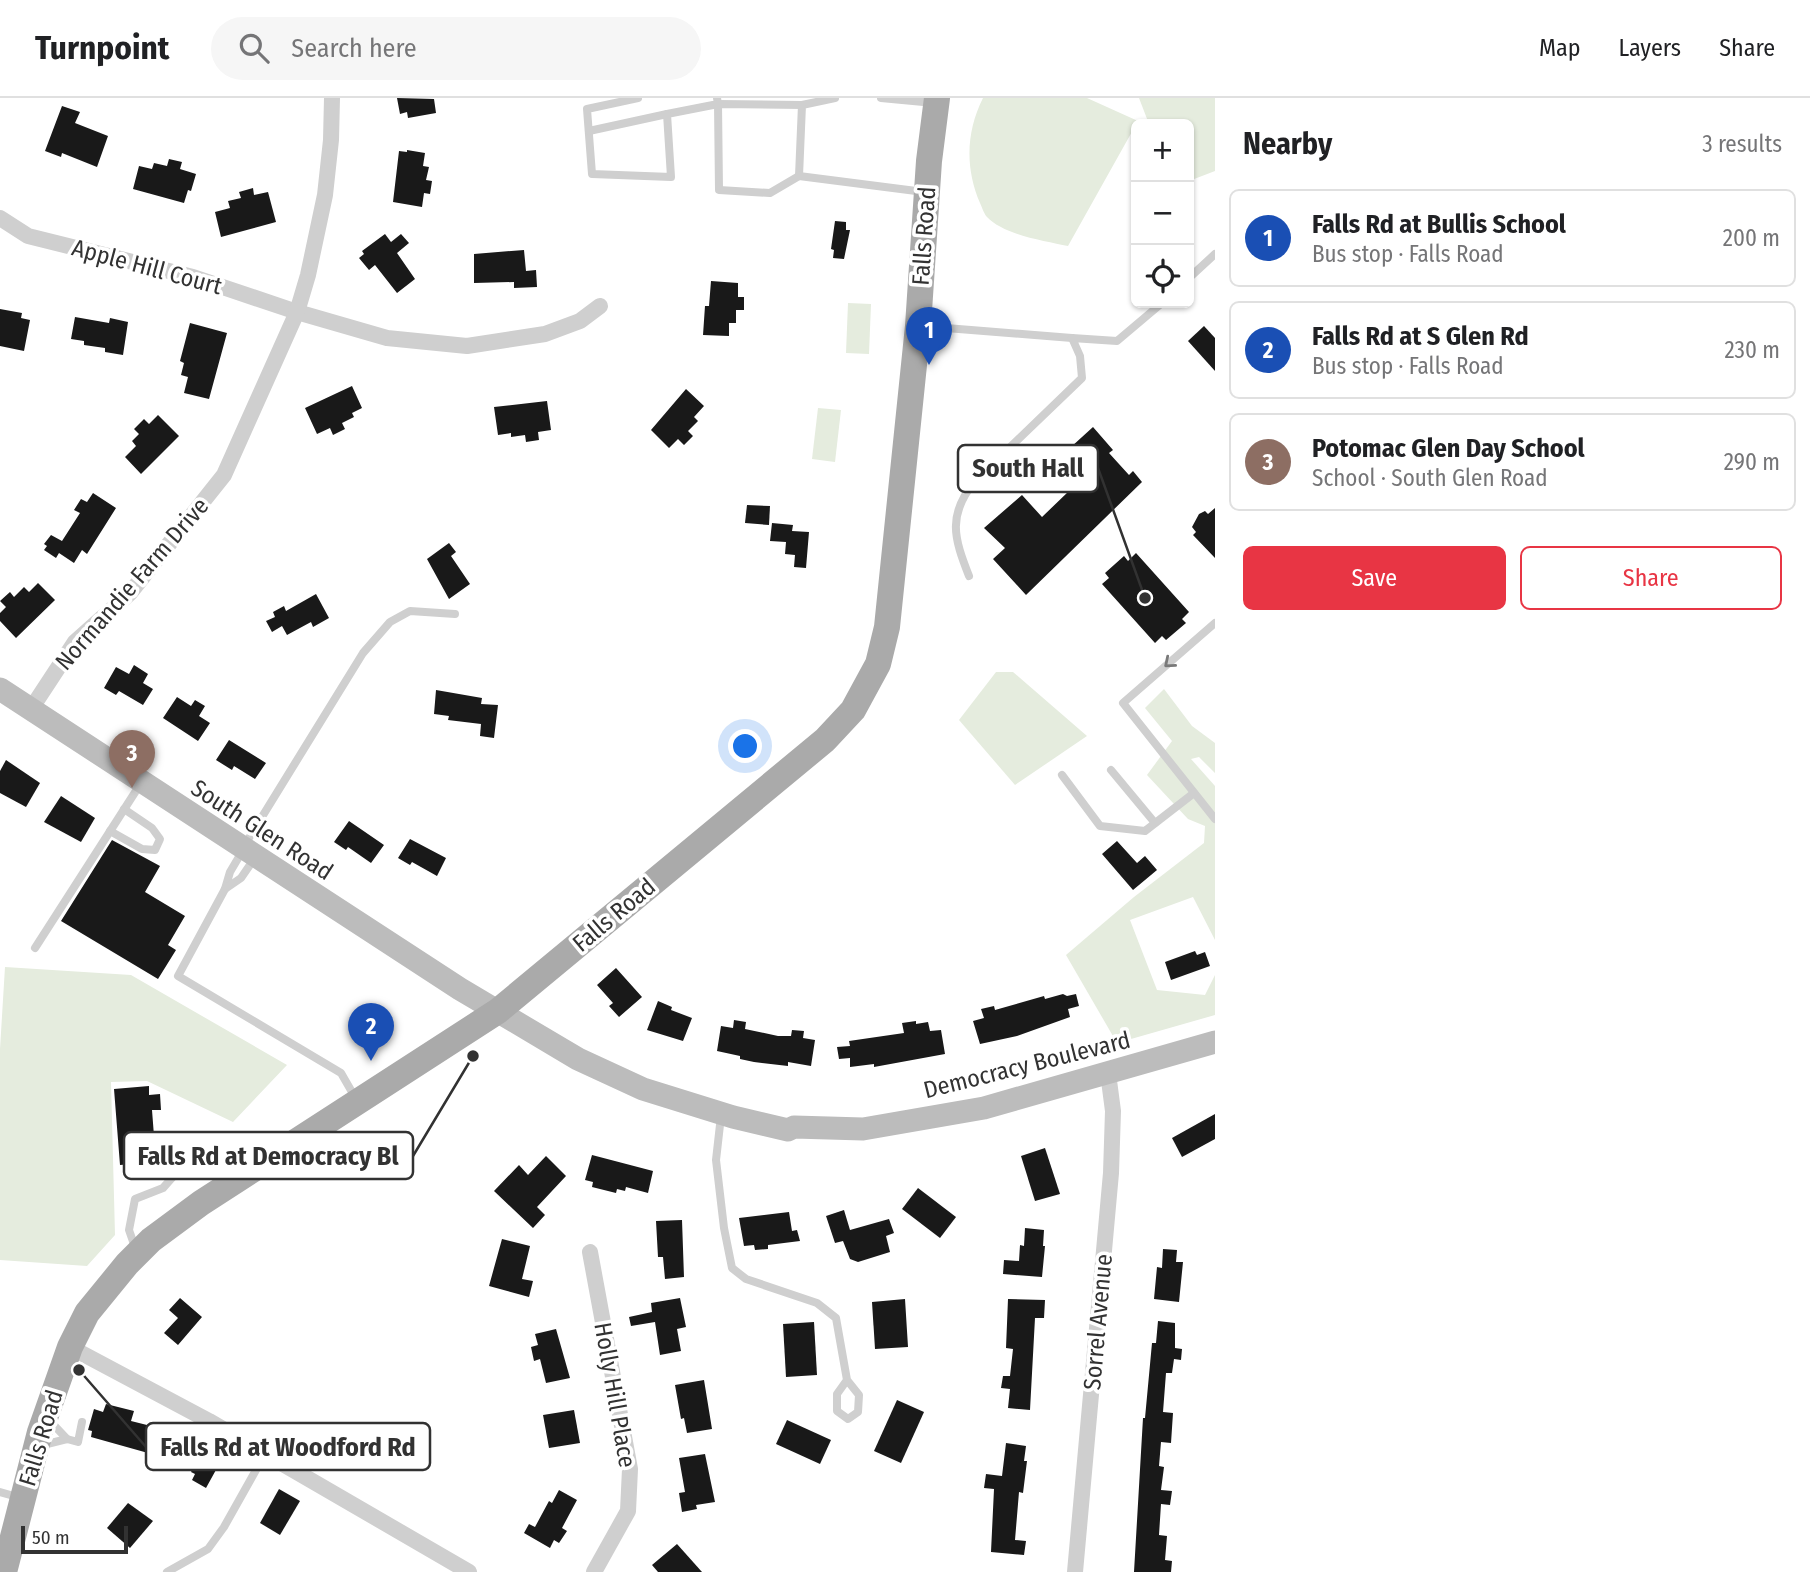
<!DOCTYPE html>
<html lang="en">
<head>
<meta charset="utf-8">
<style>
	:root { --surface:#fff; --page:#f6f6f6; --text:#202124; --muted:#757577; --line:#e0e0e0; --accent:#e83544 }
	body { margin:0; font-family:"Fira Sans Condensed",sans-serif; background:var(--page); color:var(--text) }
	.controls { position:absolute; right:21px; top:21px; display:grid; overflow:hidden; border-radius:10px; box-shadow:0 2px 5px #0004 }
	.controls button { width:63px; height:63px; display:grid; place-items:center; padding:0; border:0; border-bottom:2px solid var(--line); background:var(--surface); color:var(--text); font:35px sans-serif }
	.scale { position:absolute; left:21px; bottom:18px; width:107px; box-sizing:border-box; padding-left:7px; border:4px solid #323232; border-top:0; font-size:19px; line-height:24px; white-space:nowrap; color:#323232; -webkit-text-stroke:5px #fff; paint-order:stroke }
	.you { position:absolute; left:746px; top:649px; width:24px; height:24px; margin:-18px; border:5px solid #fff; border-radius:50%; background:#1a73e8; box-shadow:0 0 0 10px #1a73e833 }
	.badge { display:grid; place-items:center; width:46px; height:46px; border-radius:50%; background:var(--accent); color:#fff; font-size:23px; font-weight:700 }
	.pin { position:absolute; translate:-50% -58px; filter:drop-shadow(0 2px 4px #0008) }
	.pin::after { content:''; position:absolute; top:37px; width:24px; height:21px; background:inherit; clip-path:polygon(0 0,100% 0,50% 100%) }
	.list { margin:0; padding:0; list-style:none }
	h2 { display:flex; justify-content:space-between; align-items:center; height:91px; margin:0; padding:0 28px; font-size:30px }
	h2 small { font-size:23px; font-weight:400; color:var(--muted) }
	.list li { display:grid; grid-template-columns:46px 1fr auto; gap:21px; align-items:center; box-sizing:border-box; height:98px; margin:0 14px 14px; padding:0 14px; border:2px solid var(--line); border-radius:10px }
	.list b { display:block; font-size:26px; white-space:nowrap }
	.list p { margin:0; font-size:23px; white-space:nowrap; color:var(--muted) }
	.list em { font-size:23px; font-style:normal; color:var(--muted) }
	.actions { display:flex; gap:14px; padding:21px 28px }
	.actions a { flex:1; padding:16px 0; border:2px solid var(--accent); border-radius:10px; text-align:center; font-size:24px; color:var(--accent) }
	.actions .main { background:var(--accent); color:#fff }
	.icon { flex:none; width:38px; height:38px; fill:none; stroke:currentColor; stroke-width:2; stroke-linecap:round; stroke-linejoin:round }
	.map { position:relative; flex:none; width:1215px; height:1474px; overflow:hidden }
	header { display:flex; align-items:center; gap:42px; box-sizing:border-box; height:98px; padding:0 35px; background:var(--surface); border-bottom:2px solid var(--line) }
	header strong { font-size:33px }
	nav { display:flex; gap:38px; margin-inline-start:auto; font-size:24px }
	.search { width:490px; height:63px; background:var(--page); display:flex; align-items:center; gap:18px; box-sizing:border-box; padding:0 24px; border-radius:38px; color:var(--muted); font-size:26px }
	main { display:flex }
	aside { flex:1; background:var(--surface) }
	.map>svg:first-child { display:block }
</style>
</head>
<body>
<header>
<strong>Turnpoint</strong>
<div class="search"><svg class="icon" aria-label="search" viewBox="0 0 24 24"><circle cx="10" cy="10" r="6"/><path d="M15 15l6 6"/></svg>Search here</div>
<nav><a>Map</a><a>Layers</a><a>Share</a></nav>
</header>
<main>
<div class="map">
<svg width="1215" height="1474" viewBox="0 0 1215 1474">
	<rect width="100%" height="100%" fill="#fff"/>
	<g fill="#e5ecde">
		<path d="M 983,0 L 1087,0 L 1138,23 L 1068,148 C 1045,143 1004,137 987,119 C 984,116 982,109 980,105 C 965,70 966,34 983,0 Z"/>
		<polygon points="1139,0 1215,0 1215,73 1189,83 1189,26 1149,26"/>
		<polygon points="848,205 871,206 869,256 846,255"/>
		<polygon points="818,310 841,312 835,364 812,361"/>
		<polygon points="996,574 1013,574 1087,638 1015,687 959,622"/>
		<polygon points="1164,591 1192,628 1215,645 1215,675 1199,659 1191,661 1215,688 1215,842 1193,799 1130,822 1157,892 1205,897 1215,877 1215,917 1117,945 1066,857 1134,799 1204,745 1205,728 1188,721 1147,677 1172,643 1145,610"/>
		<polygon points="5,869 131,877 287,967 233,1024 147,983 111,984 115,1137 87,1168 0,1162 0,951"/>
	</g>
	<g fill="#191919">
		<polygon points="397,0 434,1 436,15 408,20 407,14 400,16"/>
		<polygon points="62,8 80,14 75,25 108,38 97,69 62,55 61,59 45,53"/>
		<polygon points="407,52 425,55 423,68 429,69 426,82 432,83 430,96 424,95 422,109 393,104 399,53 407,54"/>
		<polygon points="169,61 182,64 180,71 196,76 191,93 188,92 184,105 133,91 139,68 152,71 154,65 167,68"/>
		<polygon points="253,90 254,97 268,94 276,124 221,139 215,114 230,110 228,103 241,100 239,94"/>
		<polygon points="835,123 846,124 846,132 850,132 844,161 833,160 834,152 831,151"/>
		<polygon points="385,136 391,144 401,136 409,145 397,155 415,181 397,195 375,167 369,172 359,160 364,156 362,153"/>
		<polygon points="524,152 526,173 536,172 537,189 514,190 514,184 474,185 474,156"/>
		<polygon points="711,183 738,185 738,199 744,199 744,212 736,212 736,225 729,225 729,238 703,237 705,208 709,208"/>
		<polygon points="0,211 22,215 21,220 30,222 24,253 0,248"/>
		<polygon points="75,219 109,225 110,220 128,224 123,257 105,254 105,250 84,247 84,243 71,241"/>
		<polygon points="190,225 227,235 209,301 184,295 188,279 181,277 184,265 180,263"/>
		<polygon points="1204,228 1215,240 1215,273 1188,243"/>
		<polygon points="352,288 362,310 352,315 354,319 342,325 345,331 333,337 330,330 317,336 305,310"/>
		<polygon points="686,291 704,308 694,319 698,323 688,333 693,338 684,347 678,341 669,350 651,332"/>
		<polygon points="547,303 551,332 538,334 539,342 526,344 525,337 511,339 511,335 498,337 494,309"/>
		<polygon points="158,317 179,338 141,376 125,359 136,348 132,343 139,336 134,331 144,321 149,326"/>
		<polygon points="1093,329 1113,352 1109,355 1129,377 1133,373 1142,384 1026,497 993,461 1005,450 984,430 1022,397 1042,419 1069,393 1049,369"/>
		<polygon points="93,395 116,410 87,456 82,452 74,465 59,455 56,460 44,452 47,448 44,446 51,437 62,443 80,415 74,412 81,401 87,404"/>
		<polygon points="747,407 770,408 769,427 745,425"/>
		<polygon points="1215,410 1215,460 1193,437 1196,434 1192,429 1199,416 1205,413 1208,416"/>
		<polygon points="772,425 793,427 792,433 809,434 806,470 794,469 795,457 785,456 786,444 770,443"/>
		<polygon points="449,445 456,454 451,458 470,486 449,501 427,461"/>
		<polygon points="1136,455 1189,514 1182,521 1186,525 1166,542 1162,538 1155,545 1102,486 1109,480 1105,475 1124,458 1128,463"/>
		<polygon points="38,485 55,502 16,540 0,523 0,515 6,509 0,503 10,494 14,499 24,489 29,494"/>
		<polygon points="316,496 329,520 313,529 311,524 287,537 282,528 272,534 266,523 275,519 273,514 284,508 286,513"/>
		<polygon points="134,567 148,576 143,585 153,591 143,607 119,593 116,597 104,590 116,569 129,576"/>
		<polygon points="436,592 482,600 481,606 498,607 494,640 480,638 481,626 448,622 449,618 434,616"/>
		<polygon points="177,599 191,608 195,602 205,608 199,618 210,625 198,643 163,620"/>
		<polygon points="229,642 266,665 255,681 234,668 232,672 216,662"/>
		<polygon points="6,662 40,685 26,709 0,695 0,673"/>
		<polygon points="61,698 95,720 81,744 44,724"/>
		<polygon points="349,723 384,747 371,765 348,749 346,752 334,744"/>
		<polygon points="410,741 446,760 437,778 412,764 410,767 398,760"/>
		<polygon points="112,742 160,768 145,794 185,818 168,847 176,852 158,881 61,823"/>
		<polygon points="1117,743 1137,765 1145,758 1157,772 1133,792 1102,756"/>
		<polygon points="1195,853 1197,857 1205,854 1210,868 1171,882 1165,864"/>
		<polygon points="616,870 642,899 619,919 609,908 613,905 597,887"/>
		<polygon points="1063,896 1067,898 1076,896 1079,908 1068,911 1070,919 1017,938 980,946 973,923 984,920 981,911 994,908 995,912 1044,898 1045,901"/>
		<polygon points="658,903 672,909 671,912 692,920 683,943 647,932"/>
		<polygon points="734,922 746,924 745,931 778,938 791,938 792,932 804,933 803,940 815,942 811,968 788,964 788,968 754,964 740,961 740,958 717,953 721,928 733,930"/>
		<polygon points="916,923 916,926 928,924 930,933 941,932 945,956 874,969 874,966 850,969 850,960 839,961 837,949 850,948 849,943 904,935 902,925"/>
		<polygon points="149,988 149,997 160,996 161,1012 152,1012 156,1064 120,1067 114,991"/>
		<polygon points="1215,1016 1215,1041 1182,1059 1172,1040"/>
		<polygon points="1045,1050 1060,1096 1035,1103 1021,1058"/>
		<polygon points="592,1057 653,1073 648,1095 626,1089 625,1093 617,1091 616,1095 592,1089 593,1084 585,1082"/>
		<polygon points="546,1058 566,1078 537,1109 545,1117 533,1130 494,1093 519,1067 528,1077"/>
		<polygon points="918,1090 956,1119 940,1140 902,1111"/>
		<polygon points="844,1112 850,1132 889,1121 894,1135 886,1138 890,1154 858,1164 850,1161 843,1143 835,1145 826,1118"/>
		<polygon points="789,1114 792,1133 797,1132 800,1143 768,1147 768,1151 755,1152 754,1147 744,1148 739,1120"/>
		<polygon points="682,1122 684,1179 665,1181 663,1159 658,1159 656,1123"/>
		<polygon points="1025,1130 1044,1132 1043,1148 1045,1148 1042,1179 1003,1176 1004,1162 1019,1163 1020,1147 1024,1148"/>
		<polygon points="502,1141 530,1148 522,1181 533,1183 529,1199 489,1188"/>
		<polygon points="1163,1151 1177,1152 1176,1164 1183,1164 1179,1204 1154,1201 1157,1169 1162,1170"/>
		<polygon points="180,1200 202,1219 178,1247 164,1235 178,1220 169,1212"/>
		<polygon points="680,1200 686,1229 677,1231 681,1253 660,1257 655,1224 631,1228 629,1219 652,1214 651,1205"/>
		<polygon points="905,1201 908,1249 875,1251 872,1204"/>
		<polygon points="1008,1201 1045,1202 1044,1220 1035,1220 1030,1312 1008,1310 1010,1291 1001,1290 1003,1278 1010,1278 1013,1251 1006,1250"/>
		<polygon points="1158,1223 1175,1225 1175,1250 1182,1251 1181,1262 1174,1261 1172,1275 1166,1275 1163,1314 1173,1315 1171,1345 1161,1344 1159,1368 1164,1369 1161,1392 1172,1393 1170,1407 1161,1406 1159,1437 1167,1438 1165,1462 1172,1463 1171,1474 1134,1474 1143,1320 1145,1320 1152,1245 1156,1245"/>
		<polygon points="814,1224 817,1277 786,1279 783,1226"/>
		<polygon points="556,1231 570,1280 546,1285 540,1261 534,1263 531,1249 538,1247 535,1236"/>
		<polygon points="704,1282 712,1331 687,1335 684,1320 681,1321 675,1287"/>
		<polygon points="897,1302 924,1314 901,1365 874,1353"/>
		<polygon points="106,1306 134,1313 131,1323 155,1329 148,1355 91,1339 92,1333 88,1332 94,1311 103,1314"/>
		<polygon points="574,1312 580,1345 549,1350 543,1317"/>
		<polygon points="787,1322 831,1342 820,1366 776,1346"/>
		<polygon points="1006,1345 1026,1348 1024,1363 1027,1363 1023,1395 1019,1394 1015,1442 1026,1443 1024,1457 991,1454 994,1391 984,1390 986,1376 1002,1378"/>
		<polygon points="203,1351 222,1361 206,1390 192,1382 195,1376 191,1374"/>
		<polygon points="705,1356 715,1404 696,1407 697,1411 682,1414 679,1395 685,1394 679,1360"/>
		<polygon points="279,1391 300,1403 280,1437 260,1425"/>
		<polygon points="559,1392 577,1402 562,1430 567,1433 559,1445 554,1442 550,1450 524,1435 529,1426 535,1429 549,1403 552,1405"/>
		<polygon points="128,1405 153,1423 130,1450 107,1430"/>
		<polygon points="677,1446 702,1474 658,1474 652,1467"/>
	</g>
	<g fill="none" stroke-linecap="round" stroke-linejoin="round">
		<g stroke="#cfcfcf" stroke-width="8">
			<polyline points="638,0 587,11 592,76 671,79 667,16 718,6 717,0"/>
			<polyline points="835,0 802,7 799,78 924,94"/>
			<polyline points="881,0 934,5"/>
			<polyline points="589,33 667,16"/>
			<polyline points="799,78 770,95 719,92 718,6 802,7"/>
			<polyline points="1189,180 1215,156"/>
			<polyline points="921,228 1072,240"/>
			<path d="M 969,478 C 954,440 947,417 975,383 L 1082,280 L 1080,258 L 1072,240 L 1117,243 L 1162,205"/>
			<polyline points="1215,525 1123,605 1215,721"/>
			<polyline points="1111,672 1155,725"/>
			<polyline points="1062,677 1100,728 1145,733 1194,695"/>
			<polyline points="110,733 142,751 155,752 160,741 152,730 124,711"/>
			<polyline points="244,748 363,555 390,524 410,513 455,516"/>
			<polyline points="243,752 230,774 225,791 178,878 341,975 356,1001"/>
			<polyline points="225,791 241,780 254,761"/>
			<polyline points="35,850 141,685"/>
			<polyline points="721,1018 716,1062 724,1130 732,1170 746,1181 817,1205 836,1220 847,1282 837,1296 837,1313 848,1321 858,1314 859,1297 847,1282"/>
			<polyline points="136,1152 129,1132 135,1101 163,1090 208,1039 257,1062"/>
			<polyline points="50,1323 67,1341"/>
			<polyline points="43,1347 67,1341 78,1344 82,1324"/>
			<polyline points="0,1394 21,1400"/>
			<polyline points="167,1474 208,1451 224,1429 265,1356"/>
		</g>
		<g stroke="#cfcfcf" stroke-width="16">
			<polyline points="0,120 28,138 193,179 297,214 387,240 467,248 545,236 580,223 600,208"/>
			<polyline points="31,611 75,544 130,495 224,377 297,214 308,177 325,97 331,42 332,0"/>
			<polyline points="590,1154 630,1371 628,1413 594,1474"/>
			<polyline points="70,1249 209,1323 469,1474"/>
			<polyline points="1075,1474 1111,1075 1113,1013 1108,975"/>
		</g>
		<polyline stroke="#bcbcbc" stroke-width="23" points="0,591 460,891 578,961 643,991 733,1019 788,1032 794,1029 863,1031 984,1010 1215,944"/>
		<polyline stroke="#aaa" stroke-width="26" points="4,1474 40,1334 70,1249 87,1215 127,1166 151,1142 201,1105 498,913 825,642 853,612 878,566 887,529 918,228 929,63 937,0"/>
	</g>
	<defs><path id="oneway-chevron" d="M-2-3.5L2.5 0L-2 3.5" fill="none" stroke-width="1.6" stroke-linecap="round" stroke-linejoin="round" transform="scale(1.75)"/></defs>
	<use stroke="#797979" href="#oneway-chevron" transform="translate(1169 565) rotate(140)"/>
	<g text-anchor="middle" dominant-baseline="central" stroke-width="7" stroke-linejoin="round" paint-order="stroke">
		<g font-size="24" fill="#323232" stroke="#fff">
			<text transform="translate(924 138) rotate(-86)">Falls Road</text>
			<text transform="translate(147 169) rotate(15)">Apple Hill Court</text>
			<text transform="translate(132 486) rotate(-49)">Normandie Farm Drive</text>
			<text transform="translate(262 732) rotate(33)">South Glen Road</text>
			<text transform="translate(614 817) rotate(-40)">Falls Road</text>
			<text transform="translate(1027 967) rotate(-14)">Democracy Boulevard</text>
			<text transform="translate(1098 1224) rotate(-85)">Sorrel Avenue</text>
			<text transform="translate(615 1297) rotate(80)">Holly Hill Place</text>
			<text transform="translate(41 1340) rotate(-73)">Falls Road</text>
		</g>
	</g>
	<path fill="none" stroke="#323232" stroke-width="2.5" d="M1145 500L1098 370M473 958L413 1058M79 1272L146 1349"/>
	<g fill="#323232" stroke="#fff" stroke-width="2.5">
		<circle cx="1145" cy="500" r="7"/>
		<circle cx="473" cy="958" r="7"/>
		<circle cx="79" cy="1272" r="7"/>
	</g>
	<g fill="#fff" stroke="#323232" stroke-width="2.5">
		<rect x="958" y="347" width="140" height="47" rx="7"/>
		<rect x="124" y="1034" width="289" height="47" rx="7"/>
		<rect x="146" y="1325" width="284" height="47" rx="7"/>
	</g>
	<g font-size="26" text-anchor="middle" font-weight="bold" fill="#323232">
		<text x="1028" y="379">South Hall</text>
		<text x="268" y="1067">Falls Rd at Democracy Bl</text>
		<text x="288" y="1358">Falls Rd at Woodford Rd</text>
	</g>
</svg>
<div class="controls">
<button>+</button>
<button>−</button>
<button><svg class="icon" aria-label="locate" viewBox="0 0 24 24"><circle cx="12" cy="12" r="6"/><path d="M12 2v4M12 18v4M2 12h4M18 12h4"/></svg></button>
</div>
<div class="scale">50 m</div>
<div class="you"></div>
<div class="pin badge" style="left:929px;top:267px;background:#1a4fb4">1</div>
<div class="pin badge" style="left:371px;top:963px;background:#1a4fb4">2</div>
<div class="pin badge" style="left:132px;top:690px;background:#8d6e63">3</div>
</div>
<aside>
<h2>Nearby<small>3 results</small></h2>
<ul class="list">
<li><span class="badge" style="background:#1a4fb4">1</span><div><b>Falls Rd at Bullis School</b><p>Bus stop · Falls Road</p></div><em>200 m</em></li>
<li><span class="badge" style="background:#1a4fb4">2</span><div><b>Falls Rd at S Glen Rd</b><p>Bus stop · Falls Road</p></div><em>230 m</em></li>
<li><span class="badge" style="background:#8d6e63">3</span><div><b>Potomac Glen Day School</b><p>School · South Glen Road</p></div><em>290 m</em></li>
</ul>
<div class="actions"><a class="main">Save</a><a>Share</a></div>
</aside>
</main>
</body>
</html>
